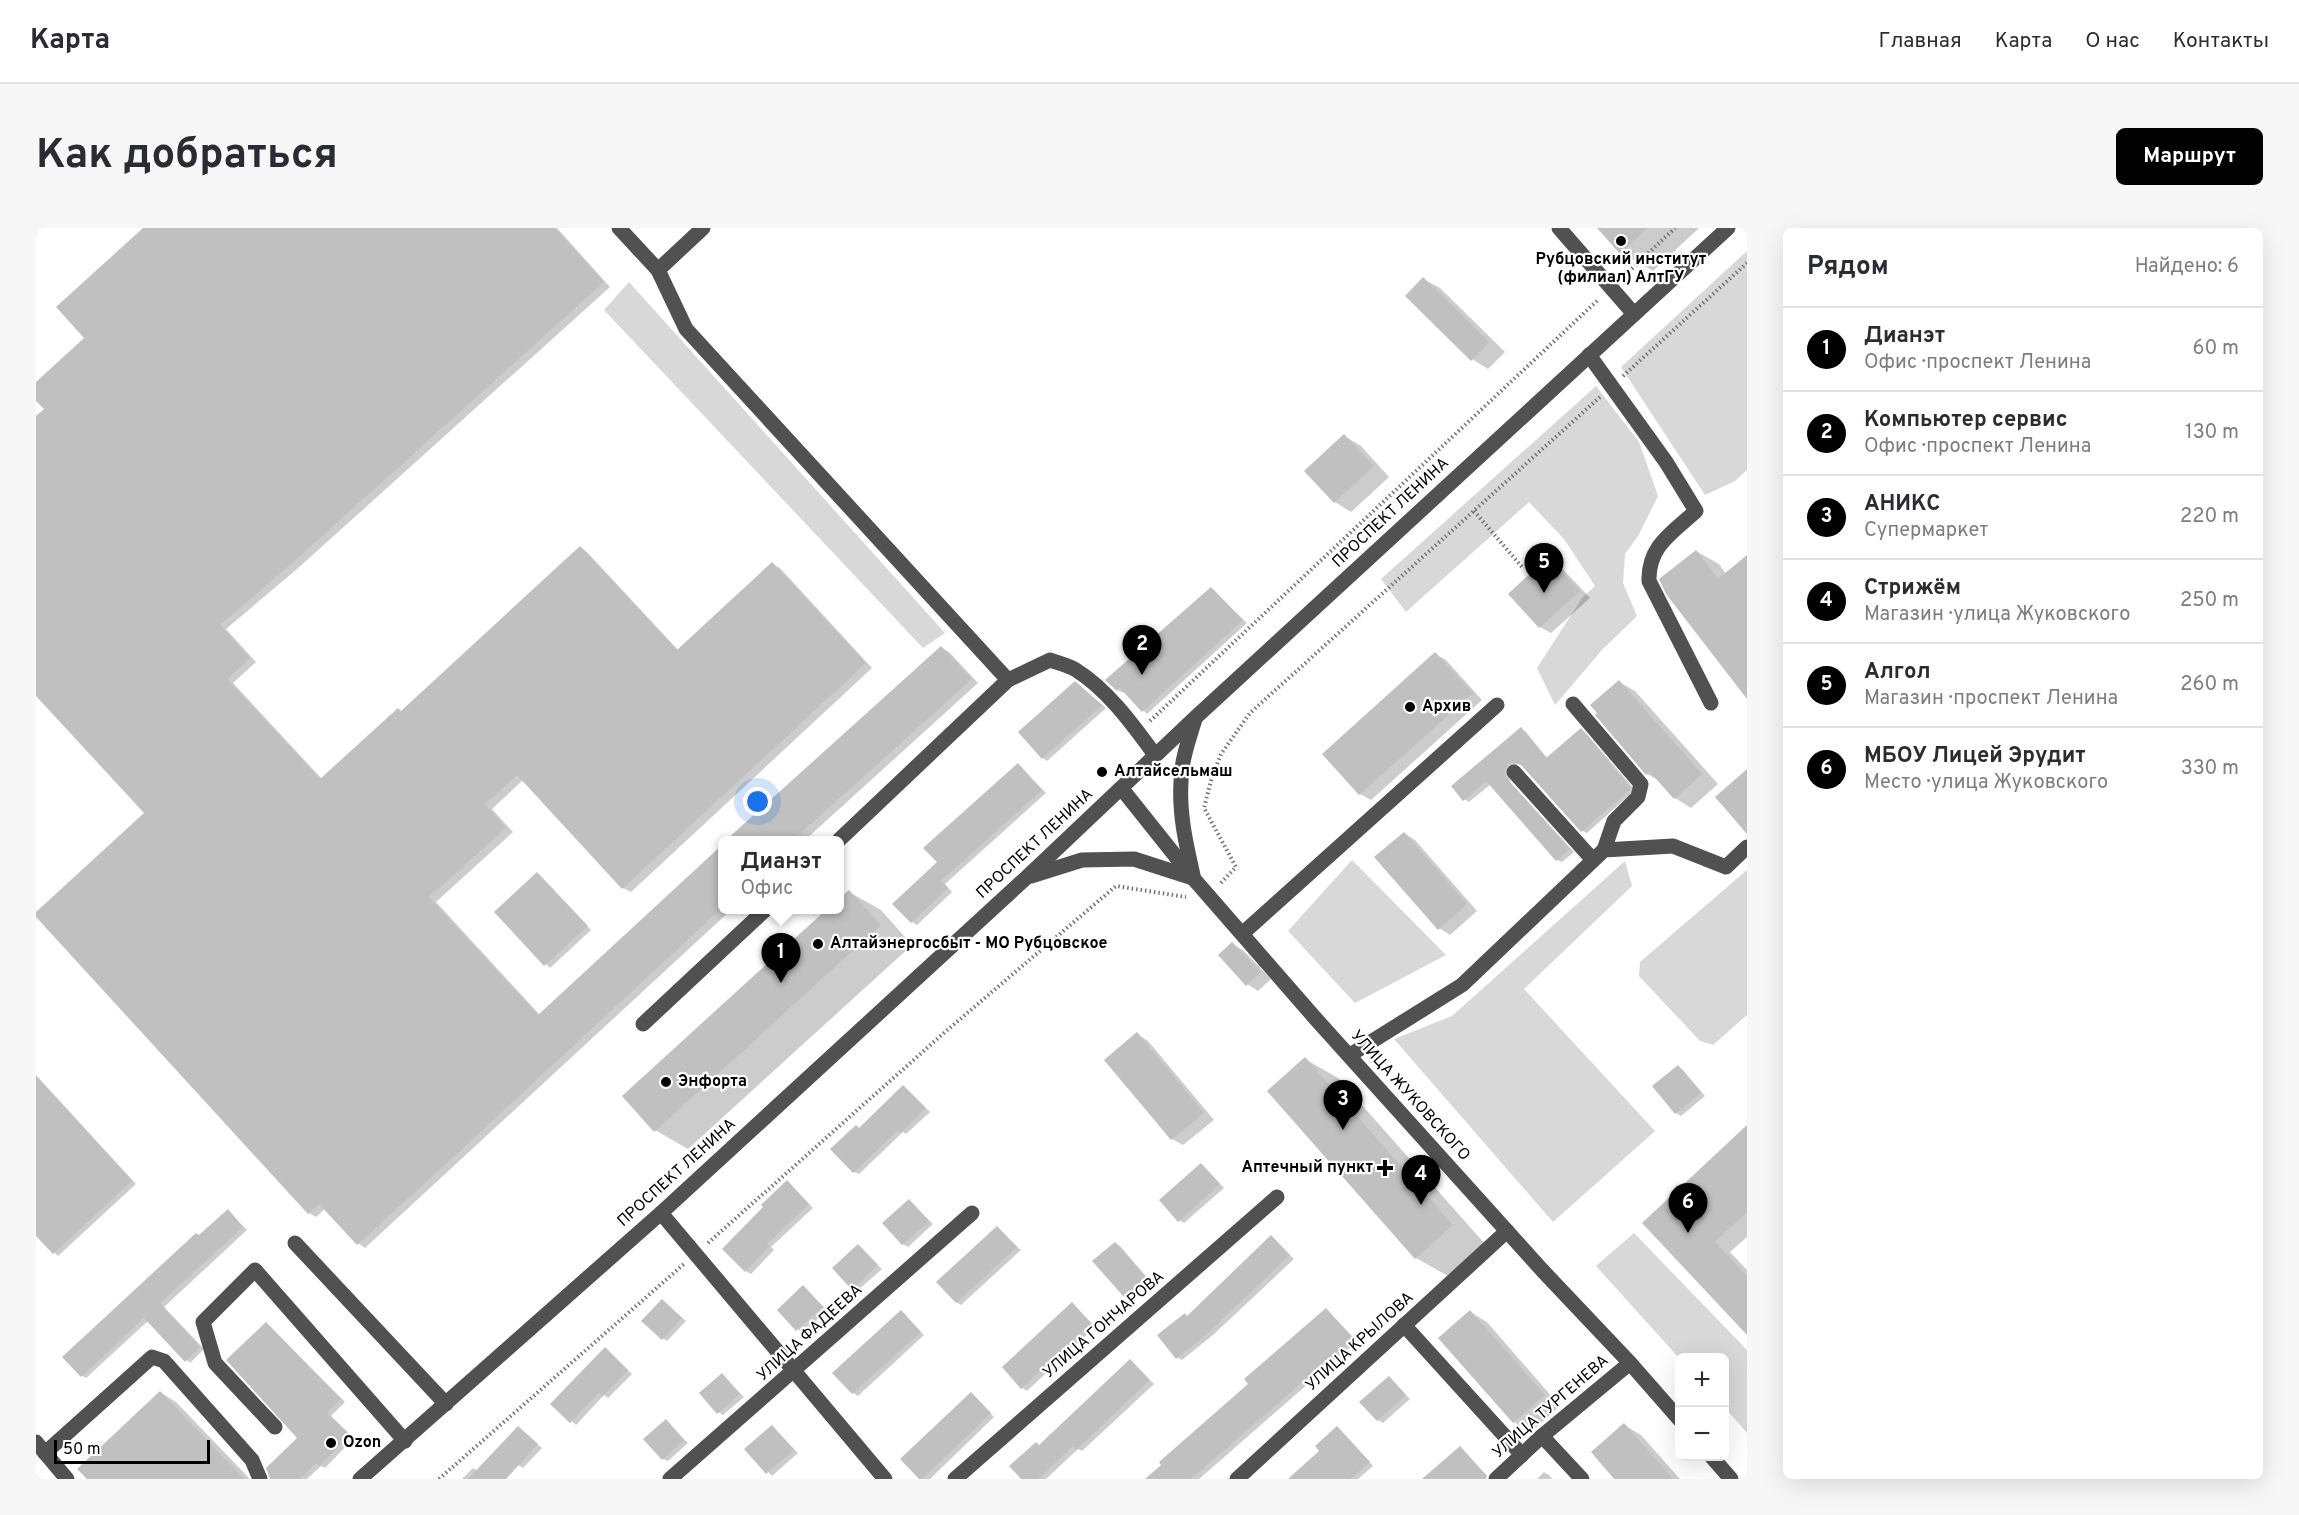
<!DOCTYPE html>
<html lang="ru">
<head>
<meta charset="utf-8">
<style>
	:root { --surface:#fff; --page:#f7f7f7; --text:#2b2b33; --muted:#7c7c81; --line:#e1e1e2; --accent:#000 }
	body { margin:0; font-family:Overpass,sans-serif; background:var(--page); color:var(--text) }
	.controls { position:absolute; right:18px; bottom:18px; display:grid; overflow:hidden; border-radius:9px; box-shadow:0 6px 24px #0002 }
	.controls button { width:54px; height:54px; display:grid; place-items:center; padding:0; border:0; border-bottom:2px solid var(--line); background:var(--surface); color:var(--text); font:30px sans-serif }
	.scale { position:absolute; left:18px; bottom:15px; width:156px; box-sizing:border-box; padding-left:6px; border:3px solid #000; border-top:0; font-size:16px; line-height:21px; white-space:nowrap; color:#000; -webkit-text-stroke:4px #fff; paint-order:stroke }
	.you { position:absolute; left:722px; top:574px; width:21px; height:21px; margin:-15px; border:4px solid #fff; border-radius:50%; background:#1a73e8; box-shadow:0 0 0 9px #1a73e833 }
	.badge { display:grid; place-items:center; width:39px; height:39px; border-radius:50%; background:var(--accent); color:#fff; font-size:20px; font-weight:700 }
	.pin { position:absolute; translate:-50% -50px; filter:drop-shadow(0 2px 3px #0008) }
	.pin::after { content:''; position:absolute; top:32px; width:21px; height:18px; background:inherit; clip-path:polygon(0 0,100% 0,50% 100%) }
	.popup { position:absolute; left:682px; top:608px; width:126px; height:78px; box-sizing:border-box; display:grid; place-content:center; border-radius:9px; background:var(--surface); filter:drop-shadow(0 2px 4px #0005); font-size:20px; white-space:nowrap; color:var(--muted) }
	.popup b { font-size:22px; color:var(--text) }
	.popup::after { content:''; position:absolute; left:50%; top:100%; margin-left:-12px; border:12px solid transparent; border-top-color:var(--surface) }
	.list { margin:0; padding:0; list-style:none }
	h2 { display:flex; justify-content:space-between; align-items:center; height:78px; margin:0; padding:0 24px; font-size:26px }
	h2 small { font-size:20px; font-weight:400; color:var(--muted) }
	.list li { display:grid; grid-template-columns:39px 1fr auto; gap:18px; align-items:center; box-sizing:border-box; height:84px; padding:0 24px; border-top:2px solid var(--line) }
	.list b { display:block; font-size:22px; white-space:nowrap }
	.list p { margin:0; font-size:20px; white-space:nowrap; color:var(--muted) }
	.list em { font-size:20px; font-style:normal; color:var(--muted) }
	.map { position:relative; flex:none; width:1711px; height:1251px; overflow:hidden; border-radius:9px }
	header { display:flex; align-items:center; gap:36px; box-sizing:border-box; height:84px; padding:0 30px; background:var(--surface); border-bottom:2px solid var(--line) }
	header strong { font-size:28px }
	nav { display:flex; gap:33px; margin-inline-start:auto; font-size:21px }
	.intro { display:flex; align-items:center; justify-content:space-between; box-sizing:border-box; height:144px; padding:0 36px }
	h1 { margin:0; font-size:42px }
	.button { padding:15px 27px; border-radius:9px; background:var(--accent); color:#fff; font-size:21px; font-weight:700 }
	main { display:flex; gap:36px; padding:0 36px }
	aside { flex:1; background:var(--surface); border-radius:9px; box-shadow:0 6px 24px #0002 }
	.map>svg:first-child { display:block }
</style>
</head>
<body>
<header>
<strong>Карта</strong>
<nav><a>Главная</a><a>Карта</a><a>О нас</a><a>Контакты</a></nav>
</header>
<div class="intro"><h1>Как добраться</h1><a class="button">Маршрут</a></div>
<main>
<div class="map">
<svg width="1711" height="1251" viewBox="0 0 1711 1251">
	<rect width="100%" height="100%" fill="#fff"/>
	<g fill="#d8d8d8">
		<polygon points="1711,23 1711,242 1699,253 1669,267 1585,139"/>
		<polygon points="593,54 909,405 887,420 568,82"/>
		<polygon points="1560,158 1603,214 1622,268 1602,308 1589,326 1587,355 1601,388 1566,422 1519,477 1501,440 1546,370 1559,358 1528,311 1493,274 1370,384 1345,351"/>
		<polygon points="1316,632 1410,727 1319,775 1252,703"/>
		<polygon points="1589,633 1596,658 1488,761 1619,903 1517,994 1358,811 1416,788"/>
		<polygon points="1711,642 1711,787 1677,817 1664,813 1603,748 1604,734"/>
		<polygon points="1598,1005 1711,1122 1711,1205 1689,1180 1688,1130 1643,1130 1560,1038"/>
	</g>
	<g fill="#0003">
		<polygon points="109,0 521,0 574,59 261,341 190,401 220,434 197,455 286,551 367,484 544,319 551,324 643,423 736,336 744,340 836,440 595,664 587,660 487,552 456,581 477,604 400,674 504,787 686,618 686,682 695,682 329,1020 322,1015 290,980 280,989 273,985 0,687 110,585 0,466 0,190 10,181 0,171 0,156 50,110"/>
		<polygon points="1563,0 1663,0 1617,43 1584,24"/>
		<polygon points="1387,51 1404,60 1469,124 1452,141 1436,131"/>
		<polygon points="1308,208 1325,218 1353,249 1315,284 1299,274"/>
		<polygon points="1660,323 1683,336 1690,346 1711,329 1711,469"/>
		<polygon points="1512,331 1523,337 1554,370 1515,405 1504,399 1474,366"/>
		<polygon points="1175,361 1211,395 1111,486 1089,463 1087,465 1082,462"/>
		<polygon points="906,420 913,424 942,455 769,612 693,612"/>
		<polygon points="1399,426 1410,432 1446,472 1335,572 1324,566 1288,526"/>
		<polygon points="1583,454 1599,463 1682,556 1655,580 1639,570 1624,553 1611,546 1561,487"/>
		<polygon points="1044,458 1070,480 1011,533 1007,530"/>
		<polygon points="1485,501 1490,504 1512,531 1545,502 1550,505 1599,562 1551,605 1546,603 1488,538 1482,536 1476,540 1473,549 1475,555 1538,624 1526,634 1521,632 1455,556 1433,574 1428,571"/>
		<polygon points="982,537 1010,565 909,656 916,664 881,697 876,694 903,634"/>
		<polygon points="1368,605 1379,612 1441,683 1414,707 1403,700"/>
		<polygon points="501,646 555,702 514,740 460,684"/>
		<polygon points="813,664 845,682 876,717 652,921 619,902 804,682 804,672"/>
		<polygon points="1196,716 1207,722 1235,751 1222,763 1211,756"/>
		<polygon points="1101,806 1112,813 1178,892 1147,917 1136,911"/>
		<polygon points="1269,831 1302,850 1449,1016 1412,1048 1380,1030"/>
		<polygon points="1642,839 1647,842 1669,868 1645,888 1640,885"/>
		<polygon points="0,847 100,956 22,1028 0,1006"/>
		<polygon points="868,859 894,884 870,906 867,904 823,946 818,944 824,901"/>
		<polygon points="1711,906 1711,1009 1694,1024 1711,1042 1711,1105 1608,995"/>
		<polygon points="1166,937 1188,960 1148,995 1143,992"/>
		<polygon points="751,954 777,980 735,1019 738,1022 715,1046 710,1043"/>
		<polygon points="873,973 897,996 872,1019 867,1016"/>
		<polygon points="192,983 211,1002 128,1079 168,1121 154,1135 112,1093 50,1150 45,1147"/>
		<polygon points="961,1000 985,1022 925,1077 920,1074"/>
		<polygon points="1235,1009 1258,1031 1177,1107 1146,1132 1141,1129 1152,1089"/>
		<polygon points="1079,1015 1084,1018 1114,1053 1094,1071 1058,1033"/>
		<polygon points="823,1018 846,1041 821,1063 816,1060"/>
		<polygon points="767,1059 791,1082 766,1105 743,1082"/>
		<polygon points="626,1072 650,1093 631,1113 627,1110"/>
		<polygon points="1036,1076 1059,1099 991,1163 986,1160"/>
		<polygon points="1290,1082 1321,1113 1163,1251 1111,1251 1215,1156"/>
		<polygon points="865,1084 888,1107 822,1168 817,1165"/>
		<polygon points="1434,1084 1451,1094 1524,1178 1495,1204 1478,1194 1404,1110"/>
		<polygon points="230,1095 309,1174 295,1188 318,1210 289,1240 285,1238 271,1251 234,1251 263,1210"/>
		<polygon points="569,1121 596,1146 572,1170 568,1167 540,1197 516,1176"/>
		<polygon points="1094,1133 1118,1156 1046,1223 1042,1221 1010,1251 987,1251 1004,1218"/>
		<polygon points="686,1147 708,1169 687,1187 682,1184"/>
		<polygon points="1353,1150 1374,1171 1347,1195 1342,1192"/>
		<polygon points="124,1164 140,1174 214,1251 53,1251"/>
		<polygon points="935,1166 958,1189 894,1251 885,1251"/>
		<polygon points="630,1193 652,1215 632,1233 627,1231"/>
		<polygon points="1588,1197 1605,1207 1644,1251 1580,1251"/>
		<polygon points="736,1198 762,1225 736,1248 710,1221"/>
		<polygon points="482,1199 506,1220 487,1240 482,1237 469,1251 426,1251 437,1240 442,1243"/>
		<polygon points="1302,1200 1337,1238 1322,1251 1254,1251 1285,1224"/>
		<polygon points="1424,1220 1451,1248 1448,1251 1389,1251"/>
		<polygon points="1508,1244 1513,1247 1516,1251 1501,1251"/>
	</g>
	<g fill="#c0c0c0">
		<polygon points="107,0 519,0 568,54 254,337 184,397 214,430 191,451 284,551 362,480 365,483 544,318 641,422 736,334 830,435 586,661 481,547 449,576 470,600 393,669 502,787 687,616 687,679 426,921 321,1017 283,976 272,986 0,689 0,684 108,585 0,468 0,188 8,181 0,173 0,154 48,110 20,79"/>
		<polygon points="1561,0 1611,0 1584,26"/>
		<polygon points="1387,49 1453,114 1435,133 1369,68"/>
		<polygon points="1308,206 1338,238 1298,275 1268,243"/>
		<polygon points="1660,322 1682,351 1711,327 1711,471 1630,366 1623,351"/>
		<polygon points="1512,329 1544,363 1503,400 1472,366"/>
		<polygon points="1175,359 1207,392 1106,484 1084,460 1081,463 1069,452"/>
		<polygon points="905,418 936,451 757,612 690,612"/>
		<polygon points="1399,424 1437,465 1323,567 1286,526"/>
		<polygon points="1583,452 1666,546 1638,571 1614,544 1610,547 1559,487 1561,485 1554,477"/>
		<polygon points="1039,453 1066,477 1006,531 982,504"/>
		<polygon points="1485,499 1510,530 1545,500 1594,559 1594,562 1545,604 1485,537 1477,534 1471,537 1468,545 1471,551 1534,621 1520,633 1450,553 1427,573 1415,558"/>
		<polygon points="982,535 1006,562 905,653 912,660 875,695 856,676 901,634 887,620"/>
		<polygon points="1711,541 1711,606 1679,569"/>
		<polygon points="1368,604 1431,676 1402,702 1338,629"/>
		<polygon points="501,644 552,698 508,738 458,684"/>
		<polygon points="813,662 845,697 618,904 586,868 791,681 804,681 804,670"/>
		<polygon points="1196,714 1225,744 1210,758 1182,727"/>
		<polygon points="1101,804 1168,885 1135,912 1068,832"/>
		<polygon points="1269,829 1417,997 1379,1031 1231,863"/>
		<polygon points="1642,837 1665,865 1639,886 1616,858"/>
		<polygon points="0,848 96,953 17,1026 0,1008"/>
		<polygon points="867,857 890,880 865,905 862,902 817,945 794,921 820,897 823,900"/>
		<polygon points="1711,897 1711,984 1679,1014 1711,1048 1711,1107 1606,995"/>
		<polygon points="1165,935 1184,956 1142,994 1123,972"/>
		<polygon points="751,952 773,976 731,1016 734,1018 709,1044 686,1021 727,979 725,977"/>
		<polygon points="873,971 893,993 866,1017 846,995"/>
		<polygon points="192,981 207,999 124,1075 164,1119 149,1134 108,1090 45,1149 26,1129 160,1005 163,1007"/>
		<polygon points="961,998 981,1019 920,1075 900,1054"/>
		<polygon points="1235,1007 1254,1027 1172,1105 1140,1131 1121,1107 1149,1085 1151,1088"/>
		<polygon points="1079,1014 1111,1050 1088,1069 1056,1033"/>
		<polygon points="822,1016 842,1037 816,1062 796,1040"/>
		<polygon points="767,1057 787,1079 760,1103 741,1082"/>
		<polygon points="626,1071 646,1090 626,1112 605,1093"/>
		<polygon points="1036,1074 1055,1095 985,1161 966,1139"/>
		<polygon points="1290,1080 1317,1110 1155,1251 1109,1251 1125,1237 1123,1234 1212,1156 1208,1151"/>
		<polygon points="865,1082 885,1104 816,1166 796,1145"/>
		<polygon points="1434,1082 1509,1167 1477,1195 1402,1110"/>
		<polygon points="230,1094 305,1171 291,1185 314,1207 283,1238 280,1235 264,1251 234,1251 230,1240 261,1210 190,1132"/>
		<polygon points="569,1119 592,1142 567,1168 563,1165 534,1195 514,1176"/>
		<polygon points="1094,1131 1114,1152 1040,1222 1037,1218 1002,1251 985,1251 973,1238 1000,1214 1003,1217"/>
		<polygon points="686,1145 704,1166 681,1186 663,1165"/>
		<polygon points="1353,1148 1370,1167 1341,1193 1323,1174"/>
		<polygon points="124,1163 208,1251 51,1251 41,1241"/>
		<polygon points="935,1164 955,1185 886,1251 883,1251 864,1231"/>
		<polygon points="630,1191 648,1212 626,1232 607,1211"/>
		<polygon points="1588,1195 1637,1251 1578,1251 1555,1224"/>
		<polygon points="736,1197 758,1222 730,1246 708,1221"/>
		<polygon points="482,1198 502,1216 470,1251 432,1251"/>
		<polygon points="1301,1198 1334,1234 1314,1251 1252,1251 1283,1223 1279,1218"/>
		<polygon points="1424,1218 1451,1248 1450,1251 1386,1251"/>
	</g>
	<g fill="none" stroke-linecap="round" stroke-linejoin="round">
		<g stroke="#737373" stroke-width="4" stroke-dasharray="1.5 3" stroke-linecap="butt">
			<polyline points="1586,50 1639,0"/>
			<polyline points="1587,148 1711,35"/>
			<polyline points="1438,283 1486,339"/>
			<polyline points="1114,493 1563,71"/>
			<polyline points="1185,655 1200,639 1168,580 1176,549 1185,526 1214,485 1564,169"/>
			<polyline points="672,1015 909,804 1080,658 1150,669"/>
			<polyline points="403,1251 648,1036"/>
		</g>
		<g stroke="#515151" stroke-width="15">
			<polyline points="583,0 622,42 667,0"/>
			<polyline points="1523,0 1598,86"/>
			<polyline points="622,42 650,101 972,452"/>
			<path d="M 1553,127 L 1630,234 L 1660,283 C 1636,305 1612,318 1613,353 L 1675,475"/>
			<polyline points="1537,476 1605,556 1602,569 1578,593 1568,622"/>
			<polyline points="1478,544 1557,632"/>
			<polyline points="1086,561 1157,650 1279,790 1506,1042 1594,1135 1644,1192"/>
			<path d="M 803,612 L 972,452 L 1014,432 C 1022,435 1032,437 1040,442 C 1072,462 1097,497 1119,527"/>
			<path d="M 1157,647 C 1150,616 1143,586 1145,554 C 1145,533 1153,511 1159,491"/>
			<polyline points="995,648 1046,632 1098,631 1157,650"/>
			<polyline points="1207,705 1461,477"/>
			<polyline points="607,796 729,682"/>
			<polyline points="1314,827 1426,757 1568,622 1637,618 1690,639 1711,619"/>
			<polyline points="625,985 849,1251"/>
			<polyline points="259,1015 410,1176"/>
			<polyline points="1368,1097 1486,1227"/>
			<polyline points="239,1199 179,1135 167,1094 219,1042 369,1213"/>
			<polyline points="1506,1208 1546,1251"/>
			<polyline points="0,1214 31,1251"/>
			<polyline points="9,1225 116,1129 128,1133 216,1232 224,1251"/>
			<polyline points="1675,1228 1695,1251"/>
			<polyline points="324,1251 625,985 991,649 1160,489 1692,0"/>
			<polyline points="634,1251 936,985"/>
			<polyline points="919,1251 1241,969"/>
			<polyline points="1201,1251 1471,1003"/>
			<polyline points="1460,1251 1506,1208 1594,1135"/>
		</g>
	</g>
	<g fill="#000" stroke="#fff" stroke-width="2">
		<circle cx="1585" cy="13" r="6"/>
		<circle cx="1374" cy="479" r="6"/>
		<circle cx="1066" cy="544" r="6"/>
		<circle cx="782" cy="716" r="6"/>
		<circle cx="630" cy="854" r="6"/>
		<path d="M1346 931h6v6h6v6h-6v6h-6v-6h-6v-6h6z"/>
		<circle cx="295" cy="1215" r="6"/>
	</g>
	<g text-anchor="middle" dominant-baseline="central" stroke-width="4.5" stroke-linejoin="round" paint-order="stroke">
		<g font-size="16" font-weight="bold" fill="#000" stroke="#fff" text-anchor="start">
			<text x="1585" y="32" text-anchor="middle">Рубцовский институт<tspan x="1585" dy="18">(филиал) АлтГУ</tspan></text>
			<text x="1386" y="479">Архив</text>
			<text x="1078" y="544">Алтайсельмаш</text>
			<text x="794" y="716">Алтайэнергосбыт - МО Рубцовское</text>
			<text x="642" y="854">Энфорта</text>
			<text x="1337" y="940" text-anchor="end">Аптечный пункт</text>
			<text x="307" y="1215">Ozon</text>
		</g>
		<g font-size="16" fill="#000" stroke="#fff">
			<text transform="translate(1355 285) rotate(-43)">ПРОСПЕКТ ЛЕНИНА</text>
			<text transform="translate(999 616) rotate(-43)">ПРОСПЕКТ ЛЕНИНА</text>
			<text transform="translate(1374 868) rotate(48)">УЛИЦА ЖУКОВСКОГО</text>
			<text transform="translate(641 945) rotate(-42)">ПРОСПЕКТ ЛЕНИНА</text>
			<text transform="translate(1068 1097) rotate(-41)">УЛИЦА ГОНЧАРОВА</text>
			<text transform="translate(774 1105) rotate(-42)">УЛИЦА ФАДЕЕВА</text>
			<text transform="translate(1324 1114) rotate(-42)">УЛИЦА КРЫЛОВА</text>
			<text transform="translate(1515 1179) rotate(-41)">УЛИЦА ТУРГЕНЕВА</text>
		</g>
	</g>
</svg>
<div class="controls">
<button>+</button>
<button>−</button>
</div>
<div class="scale">50 m</div>
<div class="you"></div>
<div class="pin badge" style="left:745px;top:755px">1</div>
<div class="popup"><b>Дианэт</b>Офис</div>
<div class="pin badge" style="left:1106px;top:447px">2</div>
<div class="pin badge" style="left:1307px;top:902px">3</div>
<div class="pin badge" style="left:1385px;top:977px">4</div>
<div class="pin badge" style="left:1508px;top:365px">5</div>
<div class="pin badge" style="left:1652px;top:1005px">6</div>
</div>
<aside>
<h2>Рядом<small>Найдено: 6</small></h2>
<ul class="list">
<li><span class="badge">1</span><div><b>Дианэт</b><p>Офис · проспект Ленина</p></div><em>60 m</em></li>
<li><span class="badge">2</span><div><b>Компьютер сервис</b><p>Офис · проспект Ленина</p></div><em>130 m</em></li>
<li><span class="badge">3</span><div><b>АНИКС</b><p>Супермаркет</p></div><em>220 m</em></li>
<li><span class="badge">4</span><div><b>Стрижём</b><p>Магазин · улица Жуковского</p></div><em>250 m</em></li>
<li><span class="badge">5</span><div><b>Алгол</b><p>Магазин · проспект Ленина</p></div><em>260 m</em></li>
<li><span class="badge">6</span><div><b>МБОУ Лицей Эрудит</b><p>Место · улица Жуковского</p></div><em>330 m</em></li>
</ul>
</aside>
</main>
</body>
</html>
